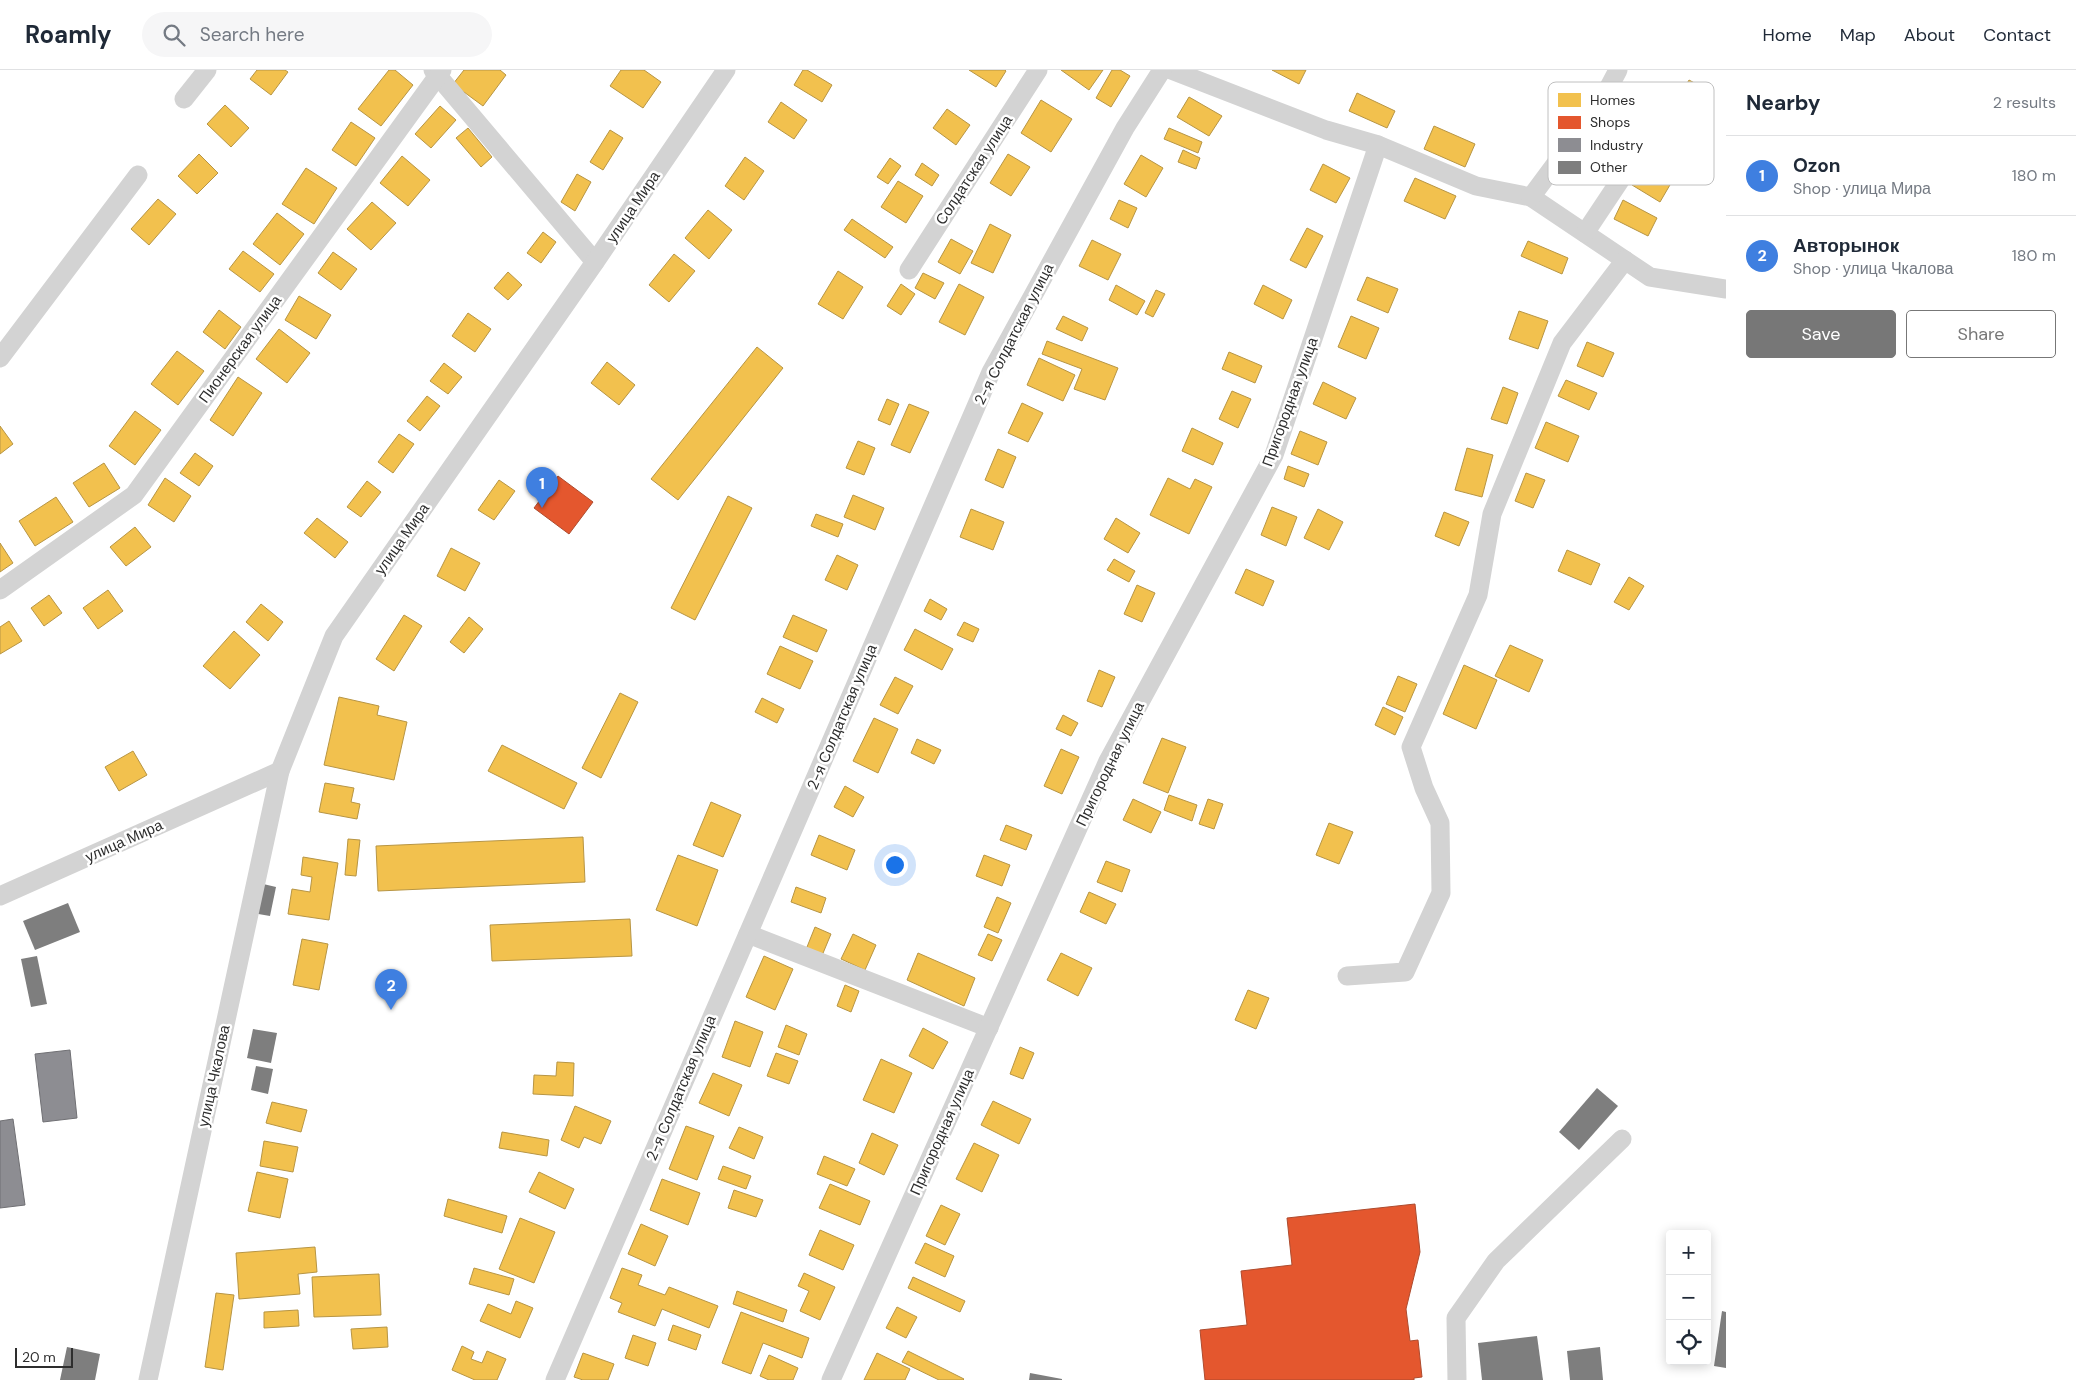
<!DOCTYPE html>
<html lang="en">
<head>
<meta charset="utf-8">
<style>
	:root { --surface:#fff; --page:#f6f6f7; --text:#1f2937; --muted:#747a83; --line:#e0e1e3; --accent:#777 }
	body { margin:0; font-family:"DM Sans",sans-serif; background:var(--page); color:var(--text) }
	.controls { position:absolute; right:15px; bottom:15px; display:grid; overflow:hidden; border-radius:5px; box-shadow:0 2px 12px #0003 }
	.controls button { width:45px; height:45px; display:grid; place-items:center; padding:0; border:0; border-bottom:1px solid var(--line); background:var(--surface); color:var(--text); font:25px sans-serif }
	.scale { position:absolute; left:15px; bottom:12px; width:58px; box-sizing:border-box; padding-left:5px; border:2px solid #2e2e2e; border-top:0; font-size:14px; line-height:18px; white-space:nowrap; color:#2e2e2e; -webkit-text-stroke:4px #fff; paint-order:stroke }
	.you { position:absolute; left:894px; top:794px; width:18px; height:18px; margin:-12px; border:4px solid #fff; border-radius:50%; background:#1a73e8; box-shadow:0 0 0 8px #1a73e833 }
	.badge { display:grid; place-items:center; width:32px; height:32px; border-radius:50%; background:var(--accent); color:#fff; font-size:16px; font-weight:700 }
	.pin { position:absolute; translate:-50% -41px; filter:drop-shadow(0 1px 2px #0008) }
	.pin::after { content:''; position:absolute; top:26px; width:18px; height:15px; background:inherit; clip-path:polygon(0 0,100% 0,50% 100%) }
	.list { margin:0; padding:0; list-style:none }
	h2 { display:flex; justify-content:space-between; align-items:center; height:65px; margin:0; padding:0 20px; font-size:21px }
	h2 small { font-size:16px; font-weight:400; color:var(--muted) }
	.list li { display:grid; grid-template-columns:32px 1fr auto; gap:15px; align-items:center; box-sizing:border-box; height:80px; padding:0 20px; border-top:1px solid var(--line) }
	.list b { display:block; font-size:19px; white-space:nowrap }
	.list p { margin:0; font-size:16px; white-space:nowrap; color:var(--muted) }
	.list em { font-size:16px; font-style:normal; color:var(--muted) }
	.actions { display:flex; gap:10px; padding:15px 20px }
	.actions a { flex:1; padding:11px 0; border:1px solid var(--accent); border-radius:5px; text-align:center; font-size:18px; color:var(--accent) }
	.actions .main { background:var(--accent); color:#fff }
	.icon { flex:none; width:28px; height:28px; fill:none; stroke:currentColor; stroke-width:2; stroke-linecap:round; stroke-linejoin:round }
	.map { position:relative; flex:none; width:1726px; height:1310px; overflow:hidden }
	header { display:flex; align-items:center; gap:30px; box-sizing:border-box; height:70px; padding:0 25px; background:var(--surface); border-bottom:1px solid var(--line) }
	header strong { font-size:24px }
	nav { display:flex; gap:28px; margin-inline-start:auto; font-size:18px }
	.search { width:350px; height:45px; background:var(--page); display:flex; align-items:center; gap:12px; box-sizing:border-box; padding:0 18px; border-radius:28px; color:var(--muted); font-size:19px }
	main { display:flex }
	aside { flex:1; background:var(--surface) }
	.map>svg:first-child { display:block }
</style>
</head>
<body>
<header>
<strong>Roamly</strong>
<div class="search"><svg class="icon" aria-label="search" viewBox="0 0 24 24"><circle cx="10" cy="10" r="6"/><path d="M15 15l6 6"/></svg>Search here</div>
<nav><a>Home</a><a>Map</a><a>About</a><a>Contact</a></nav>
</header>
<main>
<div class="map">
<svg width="1726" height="1310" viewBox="0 0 1726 1310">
	<rect width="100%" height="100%" fill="#fff"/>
	<g fill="#f2c14e" stroke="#b79544">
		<polygon points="257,0 285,0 288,2 271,25 250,9"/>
		<polygon points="389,0 395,0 413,15 381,56 358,39"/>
		<polygon points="464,0 500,0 506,5 483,36 453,14"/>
		<polygon points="621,0 644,0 661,12 643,38 610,16"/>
		<polygon points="803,0 807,0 832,15 822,32 794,15"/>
		<polygon points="969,0 1005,0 1006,1 996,17"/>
		<polygon points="1061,0 1103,0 1089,20"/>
		<polygon points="1112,0 1120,0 1130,6 1111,37 1096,28"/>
		<polygon points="1272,0 1306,0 1299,14"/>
		<polygon points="1689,10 1711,22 1695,50 1673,38"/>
		<polygon points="1357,23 1395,41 1387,58 1349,41"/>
		<polygon points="1189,27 1222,46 1209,66 1177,47"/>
		<polygon points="1041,30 1072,49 1051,82 1021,63"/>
		<polygon points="781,32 807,50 794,69 768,52"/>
		<polygon points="225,35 249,58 231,77 207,54"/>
		<polygon points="440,36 456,50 431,78 415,64"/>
		<polygon points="947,39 970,55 956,75 933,58"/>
		<polygon points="351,52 375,68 356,96 332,80"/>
		<polygon points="1434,56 1475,74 1465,97 1424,79"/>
		<polygon points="468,58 492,87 481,97 456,68"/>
		<polygon points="1169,58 1202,72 1198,83 1164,69"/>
		<polygon points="610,60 623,68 603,100 590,92"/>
		<polygon points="1183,80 1200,88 1196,99 1178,92"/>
		<polygon points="1653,80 1681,96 1660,132 1632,115"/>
		<polygon points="199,84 218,103 197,124 178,106"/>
		<polygon points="1008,84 1030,97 1011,126 990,113"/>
		<polygon points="1141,85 1163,98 1146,127 1124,114"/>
		<polygon points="402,86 430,110 408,136 380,113"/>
		<polygon points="745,87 764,101 744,130 725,116"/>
		<polygon points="890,88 901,96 888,114 877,107"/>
		<polygon points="922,93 939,105 932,116 915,105"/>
		<polygon points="1323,94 1350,108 1336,133 1310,120"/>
		<polygon points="306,98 337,118 314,154 282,134"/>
		<polygon points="577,104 591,112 575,141 561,132"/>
		<polygon points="1415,108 1456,126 1445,149 1404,131"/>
		<polygon points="898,111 923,126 906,153 881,137"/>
		<polygon points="158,129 176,144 149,175 131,159"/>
		<polygon points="1119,130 1137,138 1128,158 1110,149"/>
		<polygon points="1623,130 1657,148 1648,166 1614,149"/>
		<polygon points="372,132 396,153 371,180 347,159"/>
		<polygon points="708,140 732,160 709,189 685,168"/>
		<polygon points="277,143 304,164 280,195 253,174"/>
		<polygon points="852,149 893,177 885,188 844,160"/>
		<polygon points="990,154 1011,165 993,203 971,193"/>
		<polygon points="1307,158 1323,166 1306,198 1290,190"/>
		<polygon points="543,162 556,172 541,193 527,183"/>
		<polygon points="951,169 973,181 960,204 938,192"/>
		<polygon points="1092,170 1121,184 1108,210 1079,196"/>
		<polygon points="1528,171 1568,188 1562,204 1521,186"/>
		<polygon points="243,181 274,204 260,222 229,199"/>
		<polygon points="333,182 357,199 341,220 318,203"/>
		<polygon points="674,184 695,201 669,232 649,215"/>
		<polygon points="838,201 863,217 843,249 818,234"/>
		<polygon points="508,202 522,215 508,230 494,218"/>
		<polygon points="923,203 944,213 935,229 915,218"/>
		<polygon points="1367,207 1398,219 1388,243 1357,230"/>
		<polygon points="901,214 915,224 901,245 887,236"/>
		<polygon points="959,214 984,227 965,265 939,252"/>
		<polygon points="1116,215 1145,231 1137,245 1109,230"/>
		<polygon points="1263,215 1292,230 1283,249 1254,234"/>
		<polygon points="1156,220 1165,224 1153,247 1145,243"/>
		<polygon points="299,226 331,245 316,269 285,250"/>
		<polygon points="219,240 241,257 225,279 203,262"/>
		<polygon points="1519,241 1548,251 1538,279 1509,269"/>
		<polygon points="468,243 491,259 475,282 452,266"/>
		<polygon points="1063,246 1088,258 1082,271 1056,259"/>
		<polygon points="1351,246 1379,258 1366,289 1338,277"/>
		<polygon points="279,259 310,283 287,313 256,289"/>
		<polygon points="1047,271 1118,298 1105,330 1074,319 1082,299 1042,284"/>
		<polygon points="1587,272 1614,283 1603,307 1577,296"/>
		<polygon points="757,277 783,298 678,430 651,409"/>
		<polygon points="177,281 204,301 178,335 151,314"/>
		<polygon points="1229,282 1262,296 1255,313 1222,299"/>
		<polygon points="1039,288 1075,305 1063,331 1027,315"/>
		<polygon points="607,292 635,315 619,335 591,313"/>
		<polygon points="444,293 462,307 448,324 430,311"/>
		<polygon points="238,307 262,323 233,366 210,350"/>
		<polygon points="1566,310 1597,323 1589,340 1558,326"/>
		<polygon points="1323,312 1356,328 1346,349 1313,334"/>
		<polygon points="1503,317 1518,323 1507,354 1491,349"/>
		<polygon points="1232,321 1251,329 1238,358 1219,349"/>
		<polygon points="427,326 440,336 420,361 407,351"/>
		<polygon points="887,329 899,334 890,355 878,350"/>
		<polygon points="1022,333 1043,343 1028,372 1008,363"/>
		<polygon points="909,334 929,342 910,383 891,375"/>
		<polygon points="135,341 161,360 135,395 109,376"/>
		<polygon points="1546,352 1579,366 1568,392 1535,378"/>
		<polygon points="0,356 13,374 0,384"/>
		<polygon points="1192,358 1223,373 1213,395 1182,381"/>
		<polygon points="1300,361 1327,372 1318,395 1291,384"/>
		<polygon points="399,364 414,374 393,403 378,392"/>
		<polygon points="858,371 875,378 864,405 846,398"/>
		<polygon points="1467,378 1493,385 1482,427 1455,420"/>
		<polygon points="998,379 1016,387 1003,418 985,410"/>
		<polygon points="195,383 213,396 199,416 180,403"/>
		<polygon points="104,393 120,418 89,437 73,413"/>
		<polygon points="1288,396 1309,404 1304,417 1284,409"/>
		<polygon points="1526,403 1545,410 1533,438 1515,431"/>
		<polygon points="165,408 191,426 174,452 148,435"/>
		<polygon points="1168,408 1190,419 1195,409 1212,417 1189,464 1150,445"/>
		<polygon points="499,410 515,421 494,450 478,440"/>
		<polygon points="367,411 381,422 361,447 347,437"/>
		<polygon points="853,425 884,438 875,460 844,447"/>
		<polygon points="728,426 752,438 695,550 671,538"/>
		<polygon points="56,427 73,452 35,476 19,451"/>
		<polygon points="1272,437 1297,447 1286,476 1261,465"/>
		<polygon points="971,439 1004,452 993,480 960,467"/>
		<polygon points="1318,439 1343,452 1329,480 1304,468"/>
		<polygon points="1444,442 1469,452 1459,476 1435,466"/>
		<polygon points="816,444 843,454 838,467 811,456"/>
		<polygon points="317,448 348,472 335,488 304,463"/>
		<polygon points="1116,448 1140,463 1128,483 1104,469"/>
		<polygon points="135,457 151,477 126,496 110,477"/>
		<polygon points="0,473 13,493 0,502"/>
		<polygon points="451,478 480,493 465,521 437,506"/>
		<polygon points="1567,480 1600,494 1591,515 1558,501"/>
		<polygon points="837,485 858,495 847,520 825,510"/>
		<polygon points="1114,489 1135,501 1129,512 1107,500"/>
		<polygon points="1246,499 1274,511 1263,536 1235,523"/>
		<polygon points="1629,507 1644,516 1629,540 1614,532"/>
		<polygon points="1137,515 1155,523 1142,552 1124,544"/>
		<polygon points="108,520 123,541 98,559 83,538"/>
		<polygon points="49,525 62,543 44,556 31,538"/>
		<polygon points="930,529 947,539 941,550 924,541"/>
		<polygon points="261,534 283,552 268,571 246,552"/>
		<polygon points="404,545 422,556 394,601 376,589"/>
		<polygon points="793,545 827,560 817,582 783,567"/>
		<polygon points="469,547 483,559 464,583 450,572"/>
		<polygon points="9,551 22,571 0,584 0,557"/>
		<polygon points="964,552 979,559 973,572 957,565"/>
		<polygon points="915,559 953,579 942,600 904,580"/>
		<polygon points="234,561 260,585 230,619 203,596"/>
		<polygon points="1510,575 1543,590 1529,622 1495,606"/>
		<polygon points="780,576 813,591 800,619 767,604"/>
		<polygon points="1464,595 1497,610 1476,659 1443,644"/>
		<polygon points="1099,600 1115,607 1102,637 1087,631"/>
		<polygon points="1398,606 1417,614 1405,642 1386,634"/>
		<polygon points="895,607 913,616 898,644 880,635"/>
		<polygon points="620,623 638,632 601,708 582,698"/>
		<polygon points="339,627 379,636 377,645 407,652 394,710 324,695"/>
		<polygon points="762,628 784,639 777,653 755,642"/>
		<polygon points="1383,637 1403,647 1395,665 1375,655"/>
		<polygon points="1063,645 1078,653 1071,666 1056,659"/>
		<polygon points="874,648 898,659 878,703 853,691"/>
		<polygon points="1162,668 1186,677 1168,723 1143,713"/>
		<polygon points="917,669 941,680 934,694 911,683"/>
		<polygon points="502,675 577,713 564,739 488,701"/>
		<polygon points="1061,679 1079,687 1062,724 1044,716"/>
		<polygon points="133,681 147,705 119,721 105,697"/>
		<polygon points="325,713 354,718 351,732 360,734 357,749 319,742"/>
		<polygon points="845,716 864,727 853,747 834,737"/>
		<polygon points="1169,725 1197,735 1192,751 1164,740"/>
		<polygon points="1133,729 1161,742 1151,763 1123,750"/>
		<polygon points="1208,729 1223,734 1214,759 1199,754"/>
		<polygon points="711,732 741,745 723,787 693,775"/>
		<polygon points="1329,753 1353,762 1339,794 1316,785"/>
		<polygon points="1006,755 1032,765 1026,780 1000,770"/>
		<polygon points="819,765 855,780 847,800 811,785"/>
		<polygon points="583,767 585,812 378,821 376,776"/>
		<polygon points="348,769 360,770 356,806 345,805"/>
		<polygon points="678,785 718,800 697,856 656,840"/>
		<polygon points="984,785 1010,795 1002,816 976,806"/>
		<polygon points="303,787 338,793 329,850 288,844 292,819 310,822 312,807 301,805"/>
		<polygon points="1106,791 1130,800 1122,822 1097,812"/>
		<polygon points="796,817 826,828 821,843 791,832"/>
		<polygon points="1089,822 1116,834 1106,854 1080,842"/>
		<polygon points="997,827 1011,833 998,863 984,857"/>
		<polygon points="630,849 632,886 492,891 490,855"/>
		<polygon points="815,857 831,864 821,888 805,882"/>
		<polygon points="853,864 876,875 865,900 841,889"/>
		<polygon points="988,864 1002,870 992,891 978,885"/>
		<polygon points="302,869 328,874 319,920 293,915"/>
		<polygon points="918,883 975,908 964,936 907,910"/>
		<polygon points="1061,883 1092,898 1078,926 1047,910"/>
		<polygon points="764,886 793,899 775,940 746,927"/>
		<polygon points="845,915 859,921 851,942 837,936"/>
		<polygon points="1248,920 1269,928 1256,959 1235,950"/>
		<polygon points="735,951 763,962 750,997 722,987"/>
		<polygon points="786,955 807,964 799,985 778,977"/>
		<polygon points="923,958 948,972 933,999 909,986"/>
		<polygon points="1020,977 1034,983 1023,1009 1010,1004"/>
		<polygon points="776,983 798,991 789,1014 767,1006"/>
		<polygon points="881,989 912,1003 894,1043 863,1030"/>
		<polygon points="557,992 574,993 573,1026 533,1024 534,1005 556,1006"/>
		<polygon points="713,1003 742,1015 729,1046 699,1033"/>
		<polygon points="993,1031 1031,1049 1019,1074 981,1055"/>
		<polygon points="272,1032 307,1040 301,1062 266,1053"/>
		<polygon points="575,1036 611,1051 601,1074 584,1067 579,1078 561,1070"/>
		<polygon points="686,1056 714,1066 697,1110 669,1099"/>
		<polygon points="739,1057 763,1067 754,1089 729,1078"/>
		<polygon points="502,1062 549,1070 547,1086 499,1078"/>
		<polygon points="872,1063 898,1075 884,1105 859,1093"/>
		<polygon points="264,1071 298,1077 293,1102 260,1096"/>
		<polygon points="974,1073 999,1085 982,1122 956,1109"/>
		<polygon points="824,1086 855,1099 847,1116 817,1104"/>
		<polygon points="723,1096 751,1106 746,1119 718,1109"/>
		<polygon points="257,1102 288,1109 280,1148 248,1141"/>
		<polygon points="539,1102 574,1119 565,1139 529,1122"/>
		<polygon points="662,1109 700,1123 688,1155 650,1140"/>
		<polygon points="830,1114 870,1131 860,1155 819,1138"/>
		<polygon points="734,1120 763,1130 756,1147 728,1138"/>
		<polygon points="448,1129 507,1146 502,1163 444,1146"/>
		<polygon points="941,1135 960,1144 945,1175 926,1166"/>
		<polygon points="520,1148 555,1162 534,1213 499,1199"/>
		<polygon points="641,1154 668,1166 655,1196 628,1184"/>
		<polygon points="820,1160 854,1175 843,1200 809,1185"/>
		<polygon points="925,1173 954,1186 945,1207 915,1193"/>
		<polygon points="315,1177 317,1202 298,1204 300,1224 239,1229 236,1183"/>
		<polygon points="474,1198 514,1209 509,1225 469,1214"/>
		<polygon points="622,1198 642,1205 638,1215 665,1225 669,1217 718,1236 709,1258 662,1239 655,1256 618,1242 622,1233 610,1228"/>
		<polygon points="804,1203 835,1217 820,1250 800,1241 809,1221 798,1216"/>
		<polygon points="379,1204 381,1245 314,1247 312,1207"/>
		<polygon points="913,1207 965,1231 960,1242 908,1218"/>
		<polygon points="737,1221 787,1240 783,1252 733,1234"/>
		<polygon points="216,1223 234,1225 223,1300 205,1297"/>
		<polygon points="516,1231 533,1238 520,1268 480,1251 488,1234 511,1244"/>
		<polygon points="897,1237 917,1247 906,1268 886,1258"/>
		<polygon points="298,1240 299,1256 264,1258 264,1242"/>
		<polygon points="741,1242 809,1268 802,1288 763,1273 751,1304 722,1293"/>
		<polygon points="673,1255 701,1265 696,1280 668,1270"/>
		<polygon points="387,1257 388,1277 353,1279 351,1259"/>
		<polygon points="633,1265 656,1273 648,1296 625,1288"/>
		<polygon points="462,1276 474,1282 471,1289 482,1293 487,1281 506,1289 497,1310 475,1310 452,1300"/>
		<polygon points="908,1281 964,1309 963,1310 939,1310 902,1292"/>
		<polygon points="583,1283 614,1294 608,1310 583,1310 574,1307"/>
		<polygon points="877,1283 910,1299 905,1310 864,1310"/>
		<polygon points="769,1285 798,1298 793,1310 769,1310 760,1306"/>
	</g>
	<g fill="#e4572e" stroke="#ad4b2e">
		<polygon points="558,406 593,432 569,464 534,438"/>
		<polygon points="1415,1134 1420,1182 1406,1239 1410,1271 1418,1270 1422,1307 1414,1308 1414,1310 1205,1310 1200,1260 1247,1255 1241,1201 1292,1195 1287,1148"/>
	</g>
	<g fill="#8d8d92" stroke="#707074">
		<polygon points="70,980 77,1048 43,1052 35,984"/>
		<polygon points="13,1049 25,1135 0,1138 0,1051"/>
	</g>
	<g fill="#7e7e7e">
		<polygon points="259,813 276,817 270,846 253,843"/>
		<polygon points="68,833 80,862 35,880 23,851"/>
		<polygon points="37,886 47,934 31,937 21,889"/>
		<polygon points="253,959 277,963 271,993 247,988"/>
		<polygon points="256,996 273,999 268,1024 251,1020"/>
		<polygon points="1597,1018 1618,1036 1579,1080 1559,1062"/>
		<polygon points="1722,1241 1726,1242 1726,1298 1714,1296"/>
		<polygon points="1537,1266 1543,1310 1482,1310 1478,1273"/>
		<polygon points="67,1277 100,1284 95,1310 60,1310"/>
		<polygon points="1600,1277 1603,1310 1570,1310 1567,1281"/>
		<polygon points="1030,1303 1062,1309 1062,1310 1029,1310"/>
	</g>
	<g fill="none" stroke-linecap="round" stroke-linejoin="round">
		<g stroke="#d3d3d3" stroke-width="19">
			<polyline points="433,0 595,192"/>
			<polyline points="1171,0 1326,60 1378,75 1476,116 1531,127 1650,207 1726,219"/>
			<polyline points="184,29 207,0"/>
			<polyline points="1531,127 1600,34 1618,0"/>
			<polyline points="1585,163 1647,70 1600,34"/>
			<polyline points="909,200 1038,0"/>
			<polyline points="0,288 138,105"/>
			<polyline points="0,520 134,425 442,0"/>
			<polyline points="0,826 280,701"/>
			<polyline points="748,864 989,958"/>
			<polyline points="1347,906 1405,902 1441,823 1440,753 1424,718 1411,677 1478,525 1492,444 1562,273 1625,190"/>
			<polyline points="148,1310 280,701 334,566 595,192 726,0"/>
			<polyline points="555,1310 991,302 1125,58 1162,0"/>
			<polyline points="831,1310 1108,691 1274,385 1378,75"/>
			<polyline points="1457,1310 1456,1248 1496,1191 1622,1069"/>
		</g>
	</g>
	<g text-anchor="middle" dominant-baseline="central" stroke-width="5" stroke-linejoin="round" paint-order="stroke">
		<g font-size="15" fill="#2e2e2e" stroke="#fff">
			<text transform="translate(974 100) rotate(-57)">Солдатская улица</text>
			<text transform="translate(633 137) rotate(-56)">улица Мира</text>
			<text transform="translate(1014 264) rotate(-63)">2-я Солдатская улица</text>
			<text transform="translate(240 279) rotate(-54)">Пионерская улица</text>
			<text transform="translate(1290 332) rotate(-70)">Пригородная улица</text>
			<text transform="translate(402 469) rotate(-55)">улица Мира</text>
			<text transform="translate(842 647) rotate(-67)">2-я Солдатская улица</text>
			<text transform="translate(1110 694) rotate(-64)">Пригородная улица</text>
			<text transform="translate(124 771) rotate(-24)">улица Мира</text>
			<text transform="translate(214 1006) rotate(-78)">улица Чкалова</text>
			<text transform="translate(681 1018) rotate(-67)">2-я Солдатская улица</text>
			<text transform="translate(942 1062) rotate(-66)">Пригородная улица</text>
		</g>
	</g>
	<rect x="1548" y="12" width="166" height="103" rx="8" fill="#fff" stroke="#c0c0c0" stroke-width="1"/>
	<rect x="1558" y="23" width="23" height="14" fill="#f2c14e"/>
	<rect x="1558" y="46" width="23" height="13" fill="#e4572e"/>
	<rect x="1558" y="68" width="23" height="14" fill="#8d8d92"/>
	<rect x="1558" y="91" width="23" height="13" fill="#7e7e7e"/>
	<g font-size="14" fill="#2e2e2e">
		<text x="1590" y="35">Homes</text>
		<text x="1590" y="57">Shops</text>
		<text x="1590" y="80">Industry</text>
		<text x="1590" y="102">Other</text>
	</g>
</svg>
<div class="controls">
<button>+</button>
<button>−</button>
<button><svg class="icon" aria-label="locate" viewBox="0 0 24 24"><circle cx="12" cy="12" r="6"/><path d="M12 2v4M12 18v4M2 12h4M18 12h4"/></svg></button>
</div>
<div class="scale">20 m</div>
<div class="you"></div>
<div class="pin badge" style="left:542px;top:438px;background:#3f7fe0">1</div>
<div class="pin badge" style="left:391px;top:940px;background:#3f7fe0">2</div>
</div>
<aside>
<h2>Nearby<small>2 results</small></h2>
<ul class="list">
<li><span class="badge" style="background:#3f7fe0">1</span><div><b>Ozon</b><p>Shop · улица Мира</p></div><em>180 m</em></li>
<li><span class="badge" style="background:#3f7fe0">2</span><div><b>Авторынок</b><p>Shop · улица Чкалова</p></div><em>180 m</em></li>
</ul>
<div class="actions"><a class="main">Save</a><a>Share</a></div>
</aside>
</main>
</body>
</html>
